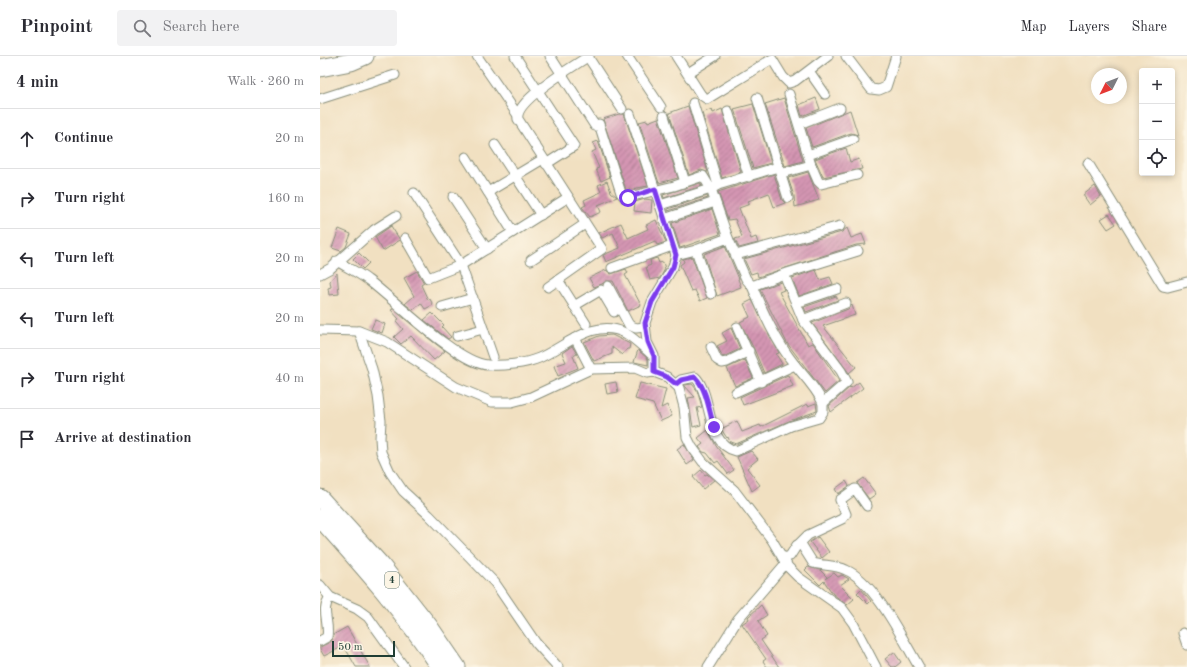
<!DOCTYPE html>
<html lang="en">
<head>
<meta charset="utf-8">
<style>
	:root { --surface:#fff; --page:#f2f2f3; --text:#2b2b33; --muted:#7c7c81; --line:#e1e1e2 }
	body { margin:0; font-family:"Old Standard TT",serif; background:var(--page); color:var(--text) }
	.controls { position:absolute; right:12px; top:12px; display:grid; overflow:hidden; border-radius:4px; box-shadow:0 2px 6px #0003 }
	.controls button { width:36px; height:36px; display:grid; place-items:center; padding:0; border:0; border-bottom:1px solid var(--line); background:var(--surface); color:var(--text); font:20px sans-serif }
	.compass { position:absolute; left:771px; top:12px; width:36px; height:36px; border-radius:50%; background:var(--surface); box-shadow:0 2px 6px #0003; rotate:228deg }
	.scale { position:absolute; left:12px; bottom:10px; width:63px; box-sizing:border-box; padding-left:4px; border:2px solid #1f3d34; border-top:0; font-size:11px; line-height:14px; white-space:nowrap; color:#1f3d34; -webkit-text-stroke:3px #fcf5e5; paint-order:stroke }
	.stop { position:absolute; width:12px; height:12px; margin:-9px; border:3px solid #7c3aed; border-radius:50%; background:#fff }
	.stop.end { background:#7c3aed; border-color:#fff; box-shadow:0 1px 4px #0008 }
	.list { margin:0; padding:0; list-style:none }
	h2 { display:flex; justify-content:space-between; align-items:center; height:52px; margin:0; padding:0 16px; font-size:17px }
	h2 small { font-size:13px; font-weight:400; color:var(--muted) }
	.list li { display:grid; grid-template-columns:26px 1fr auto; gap:12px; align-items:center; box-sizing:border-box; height:60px; padding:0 16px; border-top:1px solid var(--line) }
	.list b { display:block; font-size:15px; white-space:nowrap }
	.list em { font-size:13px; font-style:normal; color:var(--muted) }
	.icon { flex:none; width:22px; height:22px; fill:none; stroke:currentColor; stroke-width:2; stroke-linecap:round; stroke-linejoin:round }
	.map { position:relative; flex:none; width:867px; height:611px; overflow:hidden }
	header { display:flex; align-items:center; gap:24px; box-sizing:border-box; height:56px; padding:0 20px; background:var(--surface); border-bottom:1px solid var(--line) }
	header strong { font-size:19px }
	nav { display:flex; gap:22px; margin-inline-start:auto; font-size:14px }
	.search { width:280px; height:36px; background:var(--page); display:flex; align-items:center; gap:10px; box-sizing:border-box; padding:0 14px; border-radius:4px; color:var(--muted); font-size:15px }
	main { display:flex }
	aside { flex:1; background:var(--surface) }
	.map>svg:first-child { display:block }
</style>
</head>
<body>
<header>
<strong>Pinpoint</strong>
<div class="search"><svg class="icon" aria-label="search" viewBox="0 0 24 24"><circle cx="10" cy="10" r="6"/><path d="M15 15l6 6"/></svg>Search here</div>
<nav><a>Map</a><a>Layers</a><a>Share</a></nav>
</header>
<main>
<aside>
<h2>4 min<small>Walk · 260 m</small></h2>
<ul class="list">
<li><svg class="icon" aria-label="ahead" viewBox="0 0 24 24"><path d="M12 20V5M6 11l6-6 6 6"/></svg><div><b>Continue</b></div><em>20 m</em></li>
<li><svg class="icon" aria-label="right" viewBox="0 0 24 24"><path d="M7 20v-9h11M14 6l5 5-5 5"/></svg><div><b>Turn right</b></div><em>160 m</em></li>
<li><svg class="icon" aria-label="left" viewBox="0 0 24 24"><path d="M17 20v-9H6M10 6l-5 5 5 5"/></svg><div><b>Turn left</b></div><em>20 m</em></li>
<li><svg class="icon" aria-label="left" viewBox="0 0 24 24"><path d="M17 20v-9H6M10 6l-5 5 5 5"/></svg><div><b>Turn left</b></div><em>20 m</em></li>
<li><svg class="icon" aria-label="right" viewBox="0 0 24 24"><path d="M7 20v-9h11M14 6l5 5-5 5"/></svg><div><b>Turn right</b></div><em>40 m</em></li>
<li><svg class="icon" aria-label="arrive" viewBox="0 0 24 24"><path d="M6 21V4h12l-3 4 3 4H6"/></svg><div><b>Arrive at destination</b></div></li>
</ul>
</aside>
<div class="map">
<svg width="867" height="611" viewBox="0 0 867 611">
	<defs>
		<pattern id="building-hatch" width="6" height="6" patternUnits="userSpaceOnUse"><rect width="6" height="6" fill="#d495b2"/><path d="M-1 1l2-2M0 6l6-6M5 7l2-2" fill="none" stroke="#ab7b92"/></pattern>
	</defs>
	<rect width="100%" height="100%" fill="#fcf5e5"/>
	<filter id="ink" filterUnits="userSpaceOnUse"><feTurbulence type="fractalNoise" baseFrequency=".025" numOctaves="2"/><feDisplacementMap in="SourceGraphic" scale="8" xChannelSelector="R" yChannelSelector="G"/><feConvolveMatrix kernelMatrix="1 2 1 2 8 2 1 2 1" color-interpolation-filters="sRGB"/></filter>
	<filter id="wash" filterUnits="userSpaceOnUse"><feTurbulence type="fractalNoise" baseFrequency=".012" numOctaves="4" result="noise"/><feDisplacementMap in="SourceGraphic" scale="16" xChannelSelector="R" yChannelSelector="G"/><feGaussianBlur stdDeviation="0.9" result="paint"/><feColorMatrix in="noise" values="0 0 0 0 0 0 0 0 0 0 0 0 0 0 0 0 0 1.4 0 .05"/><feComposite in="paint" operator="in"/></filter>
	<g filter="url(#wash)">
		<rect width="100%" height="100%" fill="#f1e0c1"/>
		<g id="blocks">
			<g fill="url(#building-hatch)">
				<polygon points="464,42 483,105 465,110 445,48"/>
				<polygon points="496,42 500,53 482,60 479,49"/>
				<polygon points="433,48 451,107 433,112 414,53"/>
				<polygon points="368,50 388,116 387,116 381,114 369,119 349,57"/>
				<polygon points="392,53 393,57 402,53 421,116 402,122 382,57"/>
				<polygon points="530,54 538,79 531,77 492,91 486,72"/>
				<polygon points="299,58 304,58 328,130 306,134 283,63"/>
				<polygon points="338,62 358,122 339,127 319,66 327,64 328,66"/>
				<polygon points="278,85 290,121 281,125 276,113 279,112 272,96 276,94 273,87"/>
				<polygon points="526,92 530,106 539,103 542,113 503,121 495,103"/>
				<polygon points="488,116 499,144 475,151 474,140 468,122"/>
				<polygon points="454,118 462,144 465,147 454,151 449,137 428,145 430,148 419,152 431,183 436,181 438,187 419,192 415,183 422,181 415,163 408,164 398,136"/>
				<polygon points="287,125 291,136 297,141 278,149 281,156 270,161 262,151 266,149 264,144 281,136 278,129"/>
				<polygon points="380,127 382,130 344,142 343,139"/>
				<polygon points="775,130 781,140 770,149 763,139"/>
				<polygon points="387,140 388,142 348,155 348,153"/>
				<polygon points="325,143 332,144 331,157 314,155 315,146"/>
				<polygon points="392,153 400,178 360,192 352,167"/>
				<polygon points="789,158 796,168 788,173 781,163"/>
				<polygon points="336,164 346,186 337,189 335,185 286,206 283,199 300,192 293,177 282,182 279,177 301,167 308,182 328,173 326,169"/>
				<polygon points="71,170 80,184 63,195 55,181"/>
				<polygon points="527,172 531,182 542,178 546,188 536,189 438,221 437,216 431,218 424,203 522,176"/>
				<polygon points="19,173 31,178 26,191 21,195 12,192"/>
				<polygon points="405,190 419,223 418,223 421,231 397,240 384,198"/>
				<polygon points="39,197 49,207 43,213 33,203"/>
				<polygon points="372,201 387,242 380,245 375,234 371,235 360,209 364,206 363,203"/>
				<polygon points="337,202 339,207 343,206 345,213 340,222 330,224 326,211 331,209 330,204"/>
				<polygon points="306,213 308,217 305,219 321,249 308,255 293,225 286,225 282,228 274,231 269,222 286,214 291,218"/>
				<polygon points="496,214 500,224 510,221 513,228 479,240 472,222"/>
				<polygon points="97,215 104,227 101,229 108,244 110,243 113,249 105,253 101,247 93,254 85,248 94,240 84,222"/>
				<polygon points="17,217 19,238 9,239 8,232 11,231 10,225"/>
				<polygon points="461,226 464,234 459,236 488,289 493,287 519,325 505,337 467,287 440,233"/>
				<polygon points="516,240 518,244 486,256 484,251"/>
				<polygon points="432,244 459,297 456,298 462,308 444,317 434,293 420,266 430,261 424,248"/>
				<polygon points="532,249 535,259 503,270 536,311 529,317 492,267 528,253"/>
				<polygon points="73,253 103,278 125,295 114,304 91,280 81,288 74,281 83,273 76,265 79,263 71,254"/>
				<polygon points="112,257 124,269 122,271 131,281 128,283 104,264"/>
				<polygon points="55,264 65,268 62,277 51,273"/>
				<polygon points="411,272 420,293 403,301 397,290 407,285 402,277"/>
				<polygon points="292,279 310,288 309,293 307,293 302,299 292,291 292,298 274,305 264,286 279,280"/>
				<polygon points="252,290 257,298 253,300 258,312 238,320 234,310 246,306 242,297"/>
				<polygon points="318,294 328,303 328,309 314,306"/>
				<polygon points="425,304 433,322 415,330 407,312"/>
				<polygon points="468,319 473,330 423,349 420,341"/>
				<polygon points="296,326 298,336 287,338 285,328"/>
				<polygon points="539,326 543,332 511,356 509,350 530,331 531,332"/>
				<polygon points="320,327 346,333 341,352 347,349 352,360 341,365 333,348 315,343"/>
				<polygon points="372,328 377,334 382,351 377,352 381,369 373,371 368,342 375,341 364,329"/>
				<polygon points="496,347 497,355 469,365 416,388 410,386 408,381 407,382 401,373 417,365 422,376 440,369 441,371 487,348 488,350"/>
				<polygon points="388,374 396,390 414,414 408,418 398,405 395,407 387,397 383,396 379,391 383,388 378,382"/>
				<polygon points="364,388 374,404 367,409 357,393"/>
				<polygon points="431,395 438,403 427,412 440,429 432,435 417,401"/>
				<polygon points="381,414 385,419 387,418 394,424 383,433 373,421"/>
				<polygon points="544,422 556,438 549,443 537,427"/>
				<polygon points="526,425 529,430 518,438 515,433"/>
				<polygon points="498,481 509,496 502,502 490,486"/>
				<polygon points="488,511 500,514 507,521 505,523 514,517 518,521 522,519 529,523 520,529 534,543 527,549 513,538 504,525 500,529 485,514"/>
				<polygon points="541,533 551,545 548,548 537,537"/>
				<polygon points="441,549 447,559 438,565 447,580 441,584 459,611 447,611 443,605 446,603 422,568 429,563 428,561"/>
				<polygon points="27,571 50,611 36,611 24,590 4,600 0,593 0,591 12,585 13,579"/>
				<polygon points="574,596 581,606 575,611 572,611 565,603"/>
			</g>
		</g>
	</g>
	<g filter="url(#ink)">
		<use href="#blocks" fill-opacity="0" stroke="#888e7a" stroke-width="1"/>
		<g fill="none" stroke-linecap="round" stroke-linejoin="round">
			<g stroke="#888e7a" stroke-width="11">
				<g id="street">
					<polyline points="157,0 197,58"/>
					<polyline points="195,0 254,90 226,108"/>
					<polyline points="230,0 275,70"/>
					<polyline points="307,0 341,51"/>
					<polyline points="356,0 381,39 387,43 452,3 463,21 469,27 475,25 508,0"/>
					<polyline points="526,0 551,33 559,34 566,31 576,0"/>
					<polyline points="268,1 302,53"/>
					<polyline points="489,15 505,38"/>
					<polyline points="368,17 395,0"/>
					<polyline points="469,38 491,109 466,116 463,116 458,111 398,129 391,133 340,149 356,199 353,211 332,246 325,267 327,286 334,300 334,316 347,321 359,332 364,351 367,381 372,391 383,406 414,434 452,484 468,511 478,521 522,552 533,567 556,611"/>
					<polyline points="437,42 468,142"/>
					<polyline points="0,43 75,19"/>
					<polyline points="373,47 398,129"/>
					<polyline points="408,55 429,121"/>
					<polyline points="310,58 340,149"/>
					<polyline points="344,60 365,126"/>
					<polyline points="279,68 301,137 305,142 354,130 383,120 391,133 408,182"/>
					<polyline points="479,68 520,52"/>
					<polyline points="175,89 221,159"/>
					<polyline points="488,99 533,83"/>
					<polyline points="146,101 193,176"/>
					<polyline points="768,107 843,230 848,231 867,226"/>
					<polyline points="491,109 498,125 501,128 537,119"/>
					<polyline points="168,136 223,103"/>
					<polyline points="94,137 141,209 173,301"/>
					<polyline points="133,141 167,193"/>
					<polyline points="344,163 395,146"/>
					<polyline points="85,182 108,222 141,209 247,142"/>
					<polyline points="376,194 391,238"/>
					<path d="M 356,199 L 376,194 L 408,182 L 426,223 L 432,230 C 443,256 456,286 475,309 C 485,321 496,332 503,347 L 527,326 L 521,315 L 483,264"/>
					<polyline points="416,199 520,170"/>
					<polyline points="211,204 265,168"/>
					<path d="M 17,205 C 28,212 39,217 48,224 C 75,244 138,308 168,309 C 183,310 205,308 219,302 C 245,291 274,261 305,277 C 314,282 323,291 331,298"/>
					<polyline points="292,212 352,190"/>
					<polyline points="0,218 11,212 54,174 76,160"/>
					<polyline points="464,218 483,264 526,247"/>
					<polyline points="238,224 266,268"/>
					<polyline points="288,230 309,269 316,272 325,271"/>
					<polyline points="432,230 464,218 538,195"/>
					<path d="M 228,231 L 282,193 L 198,63 C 194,45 254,10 269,0"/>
					<polyline points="476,247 517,233"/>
					<polyline points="254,250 281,234 294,256"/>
					<polyline points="122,251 153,242"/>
					<polyline points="417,271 441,326"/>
					<polyline points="0,274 39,275 67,286 136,331 172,346 192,346 211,341 271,313 315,312 327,317 334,316"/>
					<polyline points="39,275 52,313 58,340 61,365 60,382 61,396 70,416 83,435 109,459 175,527 216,587 238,611"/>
					<polyline points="137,280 163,273"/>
					<polyline points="255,282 271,313"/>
					<polyline points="391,291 397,304 402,307 407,306 429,295"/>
					<path d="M 356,328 L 361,324 L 375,321 L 377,323 C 393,343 385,387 416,395 L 471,370 L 499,362 L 503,356 L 503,347"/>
					<polyline points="416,336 475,309"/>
					<polyline points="479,488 488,479 522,463 526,458 520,444 535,433 547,450"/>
					<path d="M 463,502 L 470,500 L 477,489 L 481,488 L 493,507 C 504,510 516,509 526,514 C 555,526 583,584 599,611"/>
					<polyline points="0,529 10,541 37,553 48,561 84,611"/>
					<polyline points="863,577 867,589"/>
					<path d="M 0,585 L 7,581 C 10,566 0,554 10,541"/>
					<polyline points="388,611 418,563 466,507"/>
				</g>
			</g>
			<g stroke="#888e7a" stroke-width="19">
				<g id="highway">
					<polyline points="0,12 31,6 45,0"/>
					<polyline points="0,442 61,509 109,570 137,611"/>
					<path d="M 0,462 C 43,510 85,557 120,611"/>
				</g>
			</g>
			<use href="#street" stroke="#fff" stroke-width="9"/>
			<use href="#highway" stroke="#fff" stroke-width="17"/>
		</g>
	</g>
	<g fill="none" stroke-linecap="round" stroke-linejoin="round" filter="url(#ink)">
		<path stroke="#7c3aed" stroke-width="5" d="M 308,142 L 335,133 L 356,199 L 353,211 L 332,246 L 325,267 L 328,286 L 334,300 L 334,316 L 347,321 L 356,328 L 361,324 L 375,321 C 387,333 389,355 394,371"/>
	</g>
	<g text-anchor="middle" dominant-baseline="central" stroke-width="3" stroke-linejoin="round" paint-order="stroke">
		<rect fill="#fcf5e5" stroke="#617469" stroke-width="1" x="65" y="516" width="14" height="16" rx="3"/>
		<g font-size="10" font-weight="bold" fill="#1f3d34">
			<text x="72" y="524">4</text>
		</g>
	</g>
</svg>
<div class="controls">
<button>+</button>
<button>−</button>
<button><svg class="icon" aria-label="locate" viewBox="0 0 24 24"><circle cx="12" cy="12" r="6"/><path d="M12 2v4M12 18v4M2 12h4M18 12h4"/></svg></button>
</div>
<svg class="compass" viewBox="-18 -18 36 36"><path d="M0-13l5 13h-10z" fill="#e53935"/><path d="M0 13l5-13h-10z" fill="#7c7c81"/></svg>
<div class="scale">50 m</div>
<div class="stop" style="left:308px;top:142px"></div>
<div class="stop end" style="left:394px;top:371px"></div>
</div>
</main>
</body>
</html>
